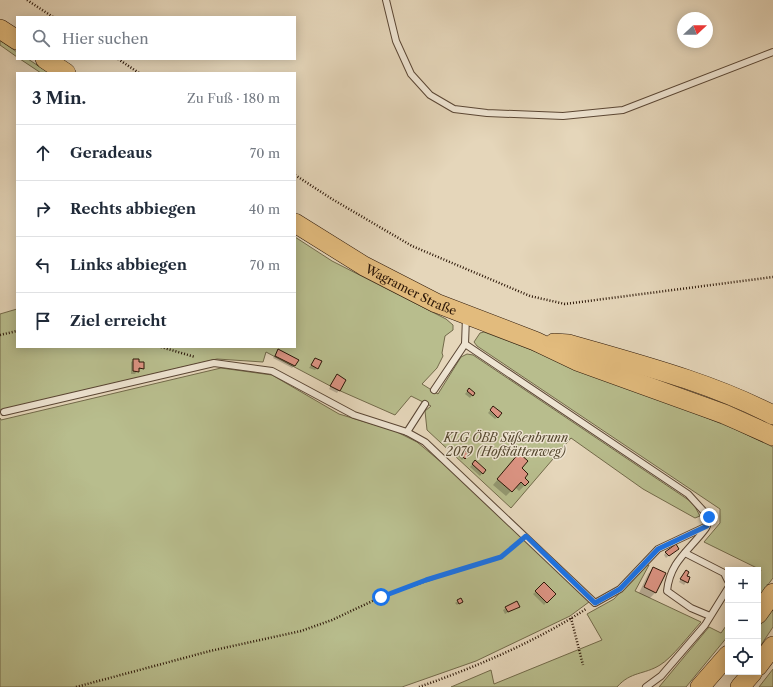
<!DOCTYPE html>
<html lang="de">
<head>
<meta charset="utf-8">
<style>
	:root { --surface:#fff; --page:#f6f6f7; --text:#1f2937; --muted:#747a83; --line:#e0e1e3 }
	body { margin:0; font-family:"Libre Caslon Text",serif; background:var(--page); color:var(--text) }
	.controls { position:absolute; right:12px; bottom:12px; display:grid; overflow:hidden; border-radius:0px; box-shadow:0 2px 10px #0003 }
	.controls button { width:36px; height:36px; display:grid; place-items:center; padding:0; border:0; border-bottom:1px solid var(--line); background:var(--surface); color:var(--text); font:20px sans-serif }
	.compass { position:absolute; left:677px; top:12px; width:36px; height:36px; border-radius:50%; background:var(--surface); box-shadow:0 2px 10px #0003; rotate:68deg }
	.stop { position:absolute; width:12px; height:12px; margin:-9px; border:3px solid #1a73e8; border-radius:50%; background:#fff }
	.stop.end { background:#1a73e8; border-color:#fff; box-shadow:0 1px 4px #0008 }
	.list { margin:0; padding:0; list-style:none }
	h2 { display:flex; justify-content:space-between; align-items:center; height:52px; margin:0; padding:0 16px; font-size:17px }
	h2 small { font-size:13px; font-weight:400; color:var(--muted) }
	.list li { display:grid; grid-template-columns:26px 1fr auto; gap:12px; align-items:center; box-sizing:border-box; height:56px; padding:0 16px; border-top:1px solid var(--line) }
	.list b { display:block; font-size:15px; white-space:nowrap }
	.list em { font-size:13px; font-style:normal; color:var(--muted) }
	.icon { flex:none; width:22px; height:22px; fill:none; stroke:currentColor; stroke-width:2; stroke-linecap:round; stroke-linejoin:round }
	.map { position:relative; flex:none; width:773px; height:687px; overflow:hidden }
	.search { position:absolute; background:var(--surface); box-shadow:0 2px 10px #0003; left:16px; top:16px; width:280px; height:44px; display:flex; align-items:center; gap:10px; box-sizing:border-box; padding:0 14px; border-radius:0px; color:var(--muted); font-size:15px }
	.panel { position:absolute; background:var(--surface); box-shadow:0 2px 10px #0003; left:16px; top:72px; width:280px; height:276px; border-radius:0px }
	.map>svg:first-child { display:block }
</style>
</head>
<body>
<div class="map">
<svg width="773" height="687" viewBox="0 0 773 687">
	<rect width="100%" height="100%" fill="#e5d6ba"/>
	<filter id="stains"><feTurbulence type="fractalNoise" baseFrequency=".005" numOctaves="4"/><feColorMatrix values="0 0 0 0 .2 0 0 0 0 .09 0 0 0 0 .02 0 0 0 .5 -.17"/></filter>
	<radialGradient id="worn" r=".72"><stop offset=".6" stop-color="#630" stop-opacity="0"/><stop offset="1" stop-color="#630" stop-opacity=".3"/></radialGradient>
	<g fill="#b8bd8d" stroke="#726a4a">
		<polygon points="0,40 17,52 17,57 0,45"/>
		<polygon points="20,59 28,59 49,73 41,73"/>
		<polygon points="295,237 332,261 446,319 453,325 453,330 445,336 442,353 443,356 437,368 422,384 438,394 461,357 467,354 473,355 693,503 700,516 695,518 643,489 571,438 511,508 427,430 425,411 431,406 411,396 395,415 336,389 266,352 263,362 217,359 0,410 0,314 17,309 17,347 295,347"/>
		<polygon points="484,332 635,389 737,430 773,447 773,578 758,598 758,577 761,570 704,542 720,523 720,509 477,346 474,342 480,333"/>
		<polygon points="221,368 272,375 339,414 395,431 417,442 471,487 589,602 570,616 476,661 402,687 0,687 0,418 1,420"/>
		<path d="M 649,565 L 635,591 L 701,622 C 690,634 672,658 660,665 C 644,675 631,671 617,687 L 451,687 L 491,670 L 494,684 L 602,640 L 587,614 L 614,599 L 644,566 Z"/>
		<polygon points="773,608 773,627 761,645 758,643 758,628"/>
		<polygon points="728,623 728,636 686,687 659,687 709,627 721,633"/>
		<polygon points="773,669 773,687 759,687"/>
	</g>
	<g fill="#0003">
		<polygon points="278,350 294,366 292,368 273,358"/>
		<polygon points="315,359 317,368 315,370 309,368"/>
		<polygon points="134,360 143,368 138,370 135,374 131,374 131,362"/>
		<polygon points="337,375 345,380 337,393 329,389"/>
		<polygon points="469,389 474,393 470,398 465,394"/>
		<polygon points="493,407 498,417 495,419 488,413"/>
		<polygon points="461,449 467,455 462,460 456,454"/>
		<polygon points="514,460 521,468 523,478 528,482 519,491 515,487 506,496 493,485"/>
		<polygon points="475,461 485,470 480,476 470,467"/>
		<polygon points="675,551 666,558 664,555 666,552"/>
		<polygon points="653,568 664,573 655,593 650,598 639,593 648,574"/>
		<polygon points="684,574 689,578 684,585 679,582"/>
		<polygon points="544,584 554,594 544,605 533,594"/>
		<polygon points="458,601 462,602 457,605 455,603"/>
		<polygon points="519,606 505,614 503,610 506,608"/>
	</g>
	<g fill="#db9382" stroke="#2b1607">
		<polygon points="278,349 299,360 295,366 275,356"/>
		<polygon points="315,358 322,361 318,369 311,365"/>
		<polygon points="133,359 139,359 139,362 144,362 144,369 139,368 139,372 133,371"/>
		<polygon points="337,374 346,380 340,391 330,386"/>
		<polygon points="469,388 475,393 473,396 467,391"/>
		<polygon points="493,406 502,413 498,418 490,410"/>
		<polygon points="461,447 469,455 465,459 458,451"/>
		<polygon points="519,453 528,461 522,468 528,474 525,478 529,482 525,486 521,482 512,492 497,479"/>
		<polygon points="475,460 486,470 483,474 472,464"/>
		<polygon points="676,544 679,549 669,556 665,552"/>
		<polygon points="653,567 666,573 656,593 644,587"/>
		<polygon points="686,570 689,572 687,576 690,577 688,583 680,579"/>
		<polygon points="544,582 556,594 547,603 535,591"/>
		<polygon points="461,598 463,602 459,604 457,600"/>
		<polygon points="517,601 520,607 508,612 505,607"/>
	</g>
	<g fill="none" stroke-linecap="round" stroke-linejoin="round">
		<g stroke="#5a4634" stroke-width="8">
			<g id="lane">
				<polyline points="386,0 396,41 411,74 430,95 454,109 487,113 563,116 623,110 773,52"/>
				<polyline points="434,390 465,344"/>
				<polyline points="4,412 214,363 272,371 354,415 407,432 425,442 595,603 620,589 658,549 707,526 709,517 688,494 465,344 466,317"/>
				<polyline points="407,432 425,404"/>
				<path d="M 706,528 C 689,551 670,561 667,591 L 691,608 L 710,616"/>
				<polyline points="685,553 724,573 728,581"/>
				<polyline points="646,687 661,676 705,625 728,588"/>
			</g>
		</g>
		<g stroke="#2b1607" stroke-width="20">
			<g id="primary">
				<polyline points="0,29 17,40"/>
				<polyline points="45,59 66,73"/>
				<path id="s1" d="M 295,223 L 364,266 L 436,303 L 535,341 L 577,361 L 724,414 L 773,436"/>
				<path d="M 554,343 L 569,344 C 638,364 709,382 773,415"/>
				<polyline points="758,614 773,593"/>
				<polyline points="758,666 773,646"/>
				<polyline points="700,687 728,655"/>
				<polyline points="740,687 753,672"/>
			</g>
		</g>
		<g stroke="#2b1607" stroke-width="2.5" stroke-dasharray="1 2" stroke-linecap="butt">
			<polyline points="27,0 53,17"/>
			<polyline points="118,59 139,73"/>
			<polyline points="295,175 332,199 412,246 530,296 565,304 773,277"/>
			<polyline points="0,335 17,331"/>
			<polyline points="161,347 195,357"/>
			<polyline points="571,618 583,665"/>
			<polyline points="76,687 210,651 301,631 332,620 381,597 426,581 501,557 518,543"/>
			<path d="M 419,687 C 476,667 535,642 586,609"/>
		</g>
		<use href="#lane" stroke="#eee4d2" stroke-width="6"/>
		<use href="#primary" stroke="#e2bb7d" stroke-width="19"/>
	</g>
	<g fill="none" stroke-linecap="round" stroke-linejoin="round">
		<polyline stroke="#1a73e8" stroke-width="5" points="381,597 426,580 501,557 526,536 595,603 620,589 658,549 707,526 709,517"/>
	</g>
	<g text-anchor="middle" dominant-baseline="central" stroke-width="3" stroke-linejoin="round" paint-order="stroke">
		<g font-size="12" fill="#2b1607" stroke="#eee4d2">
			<text stroke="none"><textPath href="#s1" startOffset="134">Wagramer Straße</textPath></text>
		</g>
		<g font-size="12" font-style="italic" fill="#55482f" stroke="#eee4d2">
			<text x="506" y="437">KLG ÖBB Süßenbrunn<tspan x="506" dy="14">2079 (Hofstättenweg)</tspan></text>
		</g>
	</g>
	<rect width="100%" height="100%" filter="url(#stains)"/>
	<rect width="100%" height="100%" fill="url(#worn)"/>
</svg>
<div class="controls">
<button>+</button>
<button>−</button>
<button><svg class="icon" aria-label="locate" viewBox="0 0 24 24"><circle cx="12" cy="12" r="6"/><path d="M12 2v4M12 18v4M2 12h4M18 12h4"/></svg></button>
</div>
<svg class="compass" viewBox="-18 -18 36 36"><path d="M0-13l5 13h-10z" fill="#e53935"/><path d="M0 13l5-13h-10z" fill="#747a83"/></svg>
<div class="stop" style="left:381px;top:597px"></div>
<div class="stop end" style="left:709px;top:517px"></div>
<div class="search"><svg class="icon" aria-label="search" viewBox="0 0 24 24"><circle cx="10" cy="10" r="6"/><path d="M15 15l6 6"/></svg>Hier suchen</div>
<section class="panel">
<h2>3 Min.<small>Zu Fuß · 180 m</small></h2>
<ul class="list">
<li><svg class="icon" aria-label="ahead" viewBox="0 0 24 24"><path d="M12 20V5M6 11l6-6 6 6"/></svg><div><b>Geradeaus</b></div><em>70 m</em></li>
<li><svg class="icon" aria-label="right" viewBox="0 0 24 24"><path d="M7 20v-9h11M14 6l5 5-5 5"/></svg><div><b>Rechts abbiegen</b></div><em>40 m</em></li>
<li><svg class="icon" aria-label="left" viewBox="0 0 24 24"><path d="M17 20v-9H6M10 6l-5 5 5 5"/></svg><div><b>Links abbiegen</b></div><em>70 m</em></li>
<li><svg class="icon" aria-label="arrive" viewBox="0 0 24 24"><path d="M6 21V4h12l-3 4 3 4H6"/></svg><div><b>Ziel erreicht</b></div></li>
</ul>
</section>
</div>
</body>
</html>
